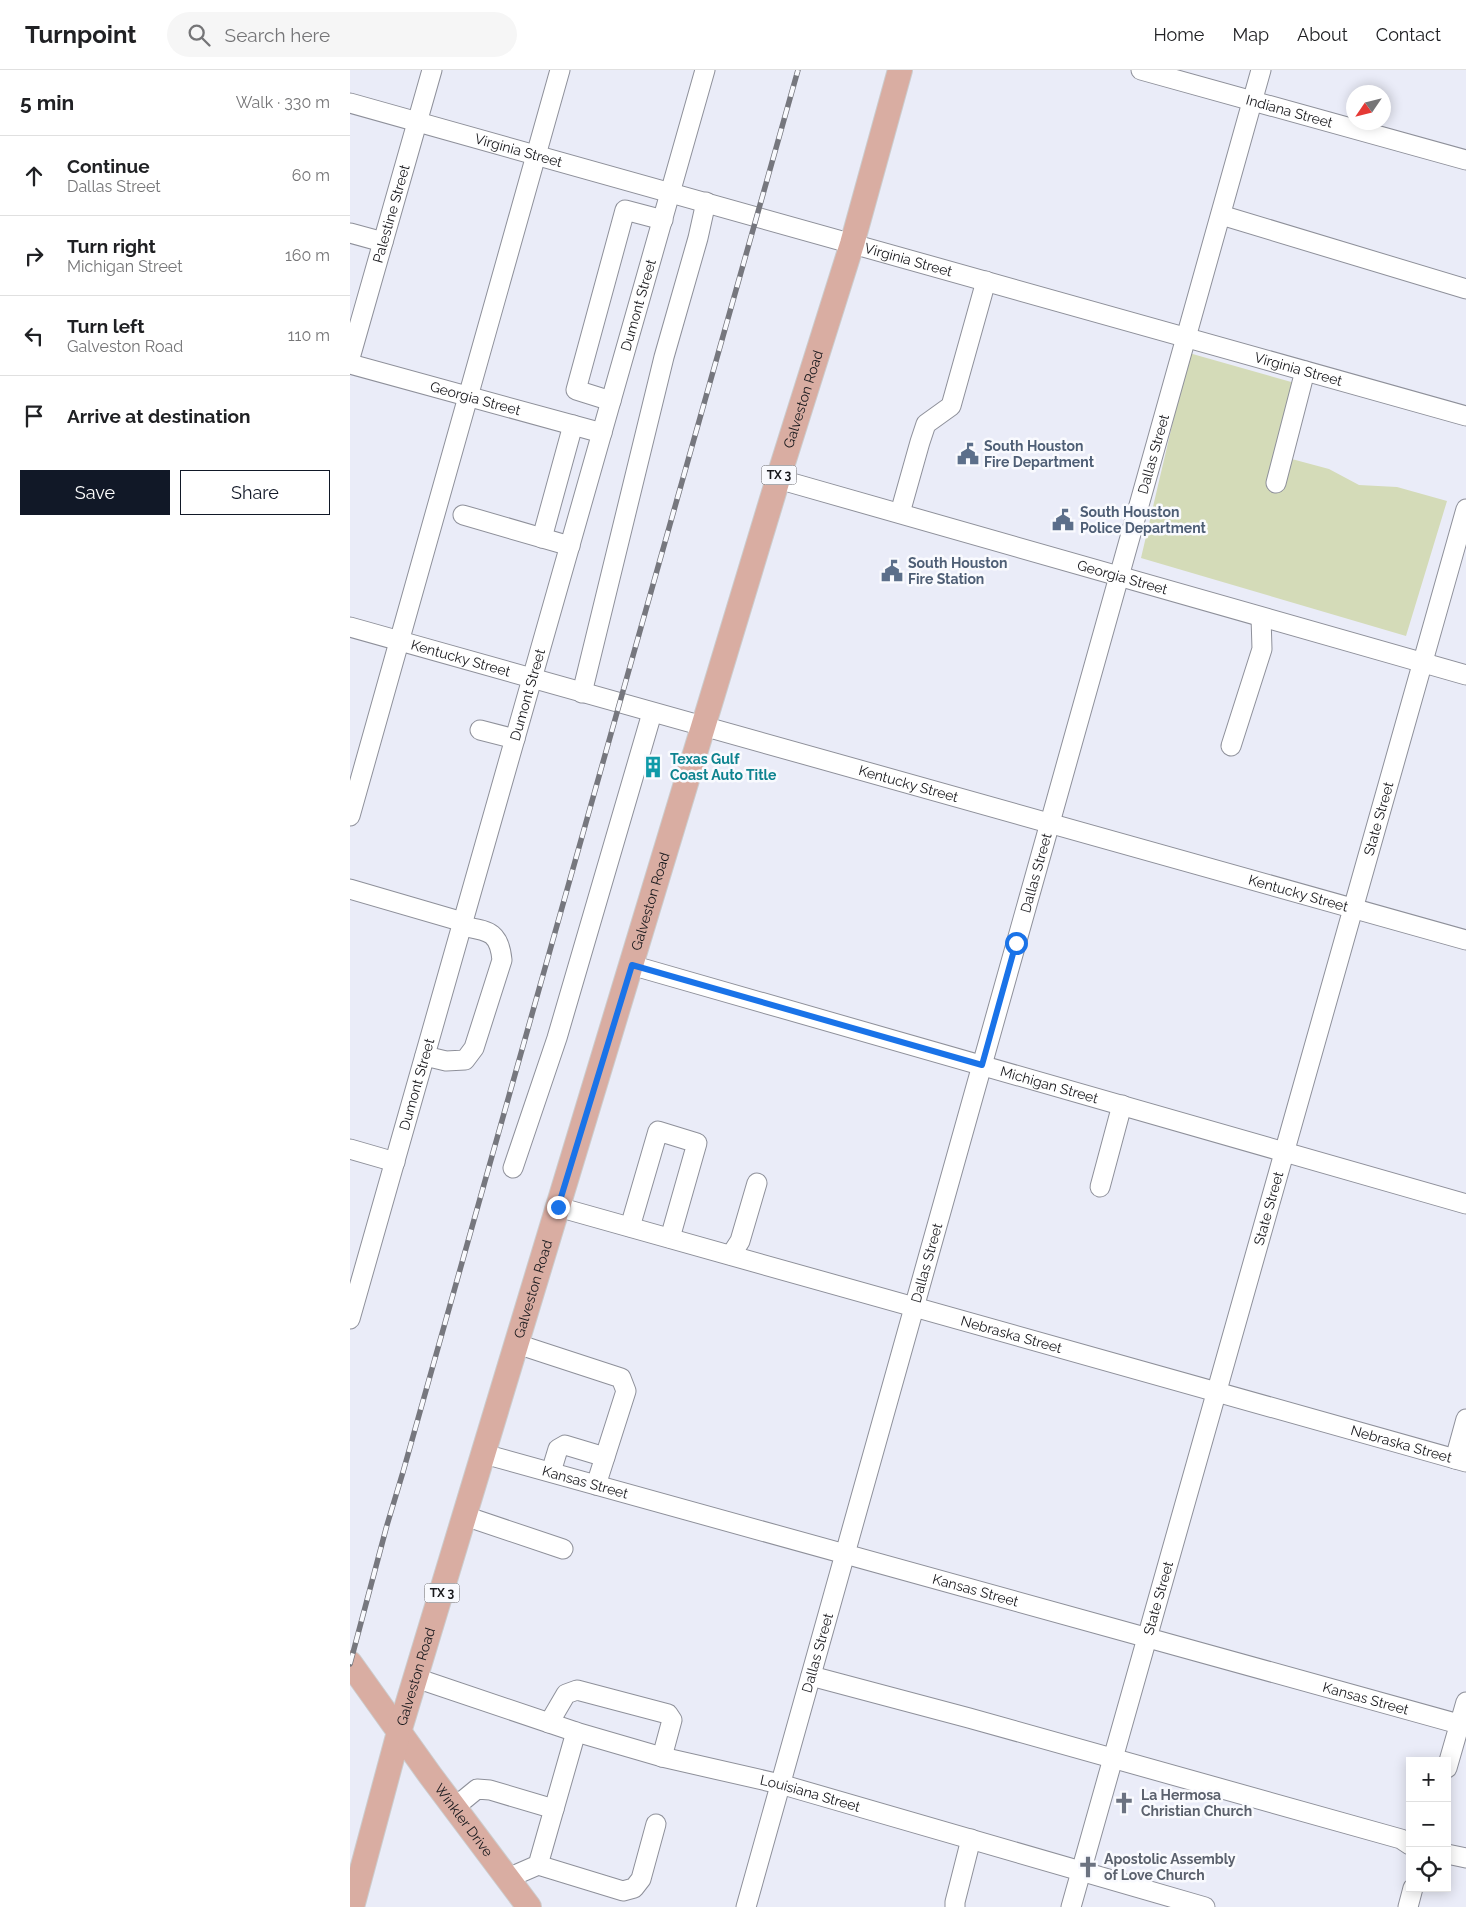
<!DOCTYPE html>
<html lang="en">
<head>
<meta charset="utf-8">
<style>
	:root { --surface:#fff; --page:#f6f6f6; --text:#202124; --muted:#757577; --line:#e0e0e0; --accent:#111827 }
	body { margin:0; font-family:Raleway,sans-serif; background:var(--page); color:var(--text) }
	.controls { position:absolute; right:15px; bottom:15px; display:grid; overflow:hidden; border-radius:0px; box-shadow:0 2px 12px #0003 }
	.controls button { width:45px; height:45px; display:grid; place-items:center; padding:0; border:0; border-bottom:1px solid var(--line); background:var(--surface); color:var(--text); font:25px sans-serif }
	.compass { position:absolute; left:996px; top:15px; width:45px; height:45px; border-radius:50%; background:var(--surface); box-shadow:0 2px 12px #0003; rotate:235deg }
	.stop { position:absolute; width:15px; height:15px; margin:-11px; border:4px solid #1a73e8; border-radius:50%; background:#fff }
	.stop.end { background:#1a73e8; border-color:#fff; box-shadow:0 1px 5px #0008 }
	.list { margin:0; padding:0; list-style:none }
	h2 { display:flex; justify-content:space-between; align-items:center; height:65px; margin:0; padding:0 20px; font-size:21px }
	h2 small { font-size:16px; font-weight:400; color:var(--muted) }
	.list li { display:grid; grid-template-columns:32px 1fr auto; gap:15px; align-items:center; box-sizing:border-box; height:80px; padding:0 20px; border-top:1px solid var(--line) }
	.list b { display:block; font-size:19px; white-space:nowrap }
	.list p { margin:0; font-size:16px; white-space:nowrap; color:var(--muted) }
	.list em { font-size:16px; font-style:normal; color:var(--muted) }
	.actions { display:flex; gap:10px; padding:15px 20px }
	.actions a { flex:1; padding:11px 0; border:1px solid var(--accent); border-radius:0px; text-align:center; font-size:18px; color:var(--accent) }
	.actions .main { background:var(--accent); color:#fff }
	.icon { flex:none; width:28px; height:28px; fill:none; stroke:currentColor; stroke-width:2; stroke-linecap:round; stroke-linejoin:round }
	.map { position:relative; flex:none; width:1116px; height:1837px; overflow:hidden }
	header { display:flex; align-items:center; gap:30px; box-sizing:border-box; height:70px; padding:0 25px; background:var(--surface); border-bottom:1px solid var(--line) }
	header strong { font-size:24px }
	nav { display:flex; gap:28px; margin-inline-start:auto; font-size:18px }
	.search { width:350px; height:45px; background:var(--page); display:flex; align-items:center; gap:12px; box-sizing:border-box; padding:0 18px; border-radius:28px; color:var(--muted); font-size:19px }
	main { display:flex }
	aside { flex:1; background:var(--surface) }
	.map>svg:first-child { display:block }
</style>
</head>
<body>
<header>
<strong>Turnpoint</strong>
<div class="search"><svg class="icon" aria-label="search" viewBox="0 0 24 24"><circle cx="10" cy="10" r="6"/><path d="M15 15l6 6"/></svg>Search here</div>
<nav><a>Home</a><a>Map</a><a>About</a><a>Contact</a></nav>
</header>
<main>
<aside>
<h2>5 min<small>Walk · 330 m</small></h2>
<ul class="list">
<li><svg class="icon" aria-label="ahead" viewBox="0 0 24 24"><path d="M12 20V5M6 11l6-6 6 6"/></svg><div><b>Continue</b><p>Dallas Street</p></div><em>60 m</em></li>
<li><svg class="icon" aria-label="right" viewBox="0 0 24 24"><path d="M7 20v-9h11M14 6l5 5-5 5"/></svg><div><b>Turn right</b><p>Michigan Street</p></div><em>160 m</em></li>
<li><svg class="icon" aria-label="left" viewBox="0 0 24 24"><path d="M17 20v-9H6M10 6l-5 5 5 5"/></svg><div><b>Turn left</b><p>Galveston Road</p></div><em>110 m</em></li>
<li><svg class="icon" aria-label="arrive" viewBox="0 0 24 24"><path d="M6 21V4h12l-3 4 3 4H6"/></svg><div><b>Arrive at destination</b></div></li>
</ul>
<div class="actions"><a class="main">Save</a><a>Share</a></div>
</aside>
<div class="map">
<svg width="1116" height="1837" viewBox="0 0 1116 1837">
	<rect width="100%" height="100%" fill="#eaecf8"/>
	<polygon fill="#d4dbb8" points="839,283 959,317 938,388 979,399 1009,415 1047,417 1097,431 1056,566 791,488"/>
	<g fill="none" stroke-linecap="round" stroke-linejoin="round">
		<g stroke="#8e909a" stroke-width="21">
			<g id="minor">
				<path id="s1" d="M 791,0 L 1116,90"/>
				<path id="s2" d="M 0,33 L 1116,346"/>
				<polyline points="871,145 1116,219"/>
				<polyline points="0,163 33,172"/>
				<path id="s3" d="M 0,288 L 82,0"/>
				<path id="s4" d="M 0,294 L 252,363"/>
				<polyline points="261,331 226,320 275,140 313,150"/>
				<path id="s5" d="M 428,409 L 1116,605"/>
				<polyline points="926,413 955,301"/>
				<polyline points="550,443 570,372 576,354 601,336 636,211"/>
				<polyline points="113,445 220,476"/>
				<polyline points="192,468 223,355"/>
				<path id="s6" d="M 0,557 L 1116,870"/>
				<polyline points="232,623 314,287 348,168 356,132"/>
				<polyline points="130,660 165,669"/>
				<polyline points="881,676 912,579 911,547"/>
				<polyline points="0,746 210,0"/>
				<polyline points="0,819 113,852"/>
				<path id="s7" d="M 281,895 L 1116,1134"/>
				<path d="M 75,986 L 96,991 L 115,990 L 124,978 L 152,890 C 149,860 137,861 112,856"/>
				<polyline points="0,1079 45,1092"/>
				<polyline points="163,1098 207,968 302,643"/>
				<polyline points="750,1117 772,1035"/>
				<path id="s8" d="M 208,1137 L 1116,1392"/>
				<polyline points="280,1157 308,1061 347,1073 320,1168"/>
				<polyline points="381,1185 390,1171 407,1113"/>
				<path id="s9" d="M 0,1249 L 355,0"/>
				<polyline points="167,1274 271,1308 276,1321 246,1415"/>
				<path id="s10" d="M 134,1384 L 1116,1656"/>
				<polyline points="1105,1389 1116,1349"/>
				<polyline points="201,1402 208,1379 215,1375 255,1387"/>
				<polyline points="115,1446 213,1479"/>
				<polyline points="461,1606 619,1648 1051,1769 1060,1775"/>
				<path id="s11" d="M 66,1608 L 226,1662 L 312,1687 L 430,1714 L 855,1837"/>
				<polyline points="199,1653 216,1624 227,1620 318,1644 322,1650 312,1687"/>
				<polyline points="1097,1698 1116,1632"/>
				<polyline points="105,1737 127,1719 140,1720 204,1739"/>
				<polyline points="1097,1784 1116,1788"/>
				<polyline points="188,1795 273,1821 284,1818 291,1809 306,1754"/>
				<polyline points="158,1808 188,1795 226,1662"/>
				<path id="s12" d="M 396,1837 L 911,0"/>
				<polyline points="605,1837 605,1832 621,1769"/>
				<path id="s13" d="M 721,1837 L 1116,439"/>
				<polyline points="1058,1837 1063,1818"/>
			</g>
		</g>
		<g stroke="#cccccd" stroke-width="26">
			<g id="major">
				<path id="s14" d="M 0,1593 L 80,1705 L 179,1837"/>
				<path id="s15" d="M 2,1837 L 49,1662 L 428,409 L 502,174 L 550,0"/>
			</g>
		</g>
		<use href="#minor" stroke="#fff" stroke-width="19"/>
		<use href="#major" stroke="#d9ada2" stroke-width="24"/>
		<g stroke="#76777e" stroke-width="5.5">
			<polyline id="rail" points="0,1594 37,1455 53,1402 448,0"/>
		</g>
		<use href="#rail" stroke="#f9fafe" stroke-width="4" stroke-dasharray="11" stroke-linecap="butt"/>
	</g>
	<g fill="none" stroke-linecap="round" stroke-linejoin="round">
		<polyline stroke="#1a73e8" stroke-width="6" points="208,1137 282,895 632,995 666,873"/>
	</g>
	<defs>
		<g id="civic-bare" transform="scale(1.725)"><path d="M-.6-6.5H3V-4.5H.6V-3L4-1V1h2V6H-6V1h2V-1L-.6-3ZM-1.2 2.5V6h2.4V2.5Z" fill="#5c6f8a" stroke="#f9fafe" stroke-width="2.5" paint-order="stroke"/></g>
		<g id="building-bare" transform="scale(1.725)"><path d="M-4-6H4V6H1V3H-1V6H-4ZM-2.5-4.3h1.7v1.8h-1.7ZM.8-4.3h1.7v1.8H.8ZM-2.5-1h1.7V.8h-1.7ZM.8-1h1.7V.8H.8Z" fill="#0f9aa8" stroke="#f9fafe" stroke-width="2.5" paint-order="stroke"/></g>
		<g id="church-bare" transform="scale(1.725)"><path d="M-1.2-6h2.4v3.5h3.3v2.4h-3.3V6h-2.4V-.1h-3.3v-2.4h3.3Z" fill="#6b7280" stroke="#f9fafe" stroke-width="2.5" paint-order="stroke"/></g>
	</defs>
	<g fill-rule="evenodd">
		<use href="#civic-bare" x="618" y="384"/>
		<use href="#civic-bare" x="713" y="450"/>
		<use href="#civic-bare" x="542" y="501"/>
		<use href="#building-bare" x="303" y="697"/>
		<use href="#church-bare" x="774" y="1733"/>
		<use href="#church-bare" x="738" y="1797"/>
	</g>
	<g text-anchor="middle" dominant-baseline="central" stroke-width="5" stroke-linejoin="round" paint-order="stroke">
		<g fill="#f9fafe" stroke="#5c5c60" stroke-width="1">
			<rect x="411.5" y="395.5" width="35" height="19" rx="4"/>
			<rect x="74.5" y="1513.5" width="35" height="19" rx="4"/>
		</g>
		<g font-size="12" font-weight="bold" fill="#18181c">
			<text x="429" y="405">TX 3</text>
			<text x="92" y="1523">TX 3</text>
		</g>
		<g font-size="14" fill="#18181c" stroke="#f9fafe">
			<text stroke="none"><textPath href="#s1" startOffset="154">Indiana Street</textPath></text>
			<text stroke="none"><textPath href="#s2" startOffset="175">Virginia Street</textPath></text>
			<text stroke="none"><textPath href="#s3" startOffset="150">Palestine Street</textPath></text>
			<text stroke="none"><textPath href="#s2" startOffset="580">Virginia Street</textPath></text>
			<text stroke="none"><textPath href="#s9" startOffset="1054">Dumont Street</textPath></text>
			<text stroke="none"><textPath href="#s2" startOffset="985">Virginia Street</textPath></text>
			<text stroke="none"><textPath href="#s4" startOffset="130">Georgia Street</textPath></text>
			<text stroke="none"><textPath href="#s15" startOffset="1574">Galveston Road</textPath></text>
			<text stroke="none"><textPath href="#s12" startOffset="1509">Dallas Street</textPath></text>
			<text stroke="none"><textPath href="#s5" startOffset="358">Georgia Street</textPath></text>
			<text stroke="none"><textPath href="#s6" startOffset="115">Kentucky Street</textPath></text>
			<text stroke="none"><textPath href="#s9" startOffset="649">Dumont Street</textPath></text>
			<text stroke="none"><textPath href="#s6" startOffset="580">Kentucky Street</textPath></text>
			<text stroke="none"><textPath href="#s13" startOffset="1131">State Street</textPath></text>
			<text stroke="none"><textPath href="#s12" startOffset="1074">Dallas Street</textPath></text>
			<text stroke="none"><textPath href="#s6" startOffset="985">Kentucky Street</textPath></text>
			<text stroke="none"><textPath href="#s15" startOffset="1049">Galveston Road</textPath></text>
			<text stroke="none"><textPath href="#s9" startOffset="244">Dumont Street</textPath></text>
			<text stroke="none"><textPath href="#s7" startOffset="435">Michigan Street</textPath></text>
			<text stroke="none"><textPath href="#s13" startOffset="726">State Street</textPath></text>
			<text stroke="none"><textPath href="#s12" startOffset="669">Dallas Street</textPath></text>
			<text stroke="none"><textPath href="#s15" startOffset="644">Galveston Road</textPath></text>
			<text stroke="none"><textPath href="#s8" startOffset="471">Nebraska Street</textPath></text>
			<text stroke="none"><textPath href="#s8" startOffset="876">Nebraska Street</textPath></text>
			<text stroke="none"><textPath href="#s10" startOffset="105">Kansas Street</textPath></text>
			<text stroke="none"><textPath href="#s10" startOffset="510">Kansas Street</textPath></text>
			<text stroke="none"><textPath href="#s13" startOffset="321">State Street</textPath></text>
			<text stroke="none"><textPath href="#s12" startOffset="264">Dallas Street</textPath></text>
			<text stroke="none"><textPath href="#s15" startOffset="239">Galveston Road</textPath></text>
			<text stroke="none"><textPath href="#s10" startOffset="915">Kansas Street</textPath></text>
			<text stroke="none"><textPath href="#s11" startOffset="411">Louisiana Street</textPath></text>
			<text stroke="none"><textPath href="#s14" startOffset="194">Winkler Drive</textPath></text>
		</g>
		<g font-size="14" font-weight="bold" fill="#4e5e75" stroke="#f9fafe" text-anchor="start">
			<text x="634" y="376">South Houston<tspan x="634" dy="16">Fire Department</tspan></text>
			<text x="730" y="442">South Houston<tspan x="730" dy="16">Police Department</tspan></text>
			<text x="558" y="493">South Houston<tspan x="558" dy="16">Fire Station</tspan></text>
		</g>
		<g font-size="14" font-weight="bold" fill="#0d838f" stroke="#f9fafe" text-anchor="start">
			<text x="320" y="689">Texas Gulf<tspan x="320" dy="16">Coast Auto Title</tspan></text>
		</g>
		<g font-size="14" font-weight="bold" fill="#5b616d" stroke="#f9fafe" text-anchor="start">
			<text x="791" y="1725">La Hermosa<tspan x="791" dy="16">Christian Church</tspan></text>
			<text x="754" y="1789">Apostolic Assembly<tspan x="754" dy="16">of Love Church</tspan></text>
		</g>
	</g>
</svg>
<div class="controls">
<button>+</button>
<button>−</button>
<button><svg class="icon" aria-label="locate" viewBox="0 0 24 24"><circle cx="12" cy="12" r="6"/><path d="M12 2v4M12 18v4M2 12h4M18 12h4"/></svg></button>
</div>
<svg class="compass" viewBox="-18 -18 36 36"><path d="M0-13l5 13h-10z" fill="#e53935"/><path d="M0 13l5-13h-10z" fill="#757577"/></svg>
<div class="stop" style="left:666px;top:873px"></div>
<div class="stop end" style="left:208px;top:1137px"></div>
</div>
</main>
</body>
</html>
